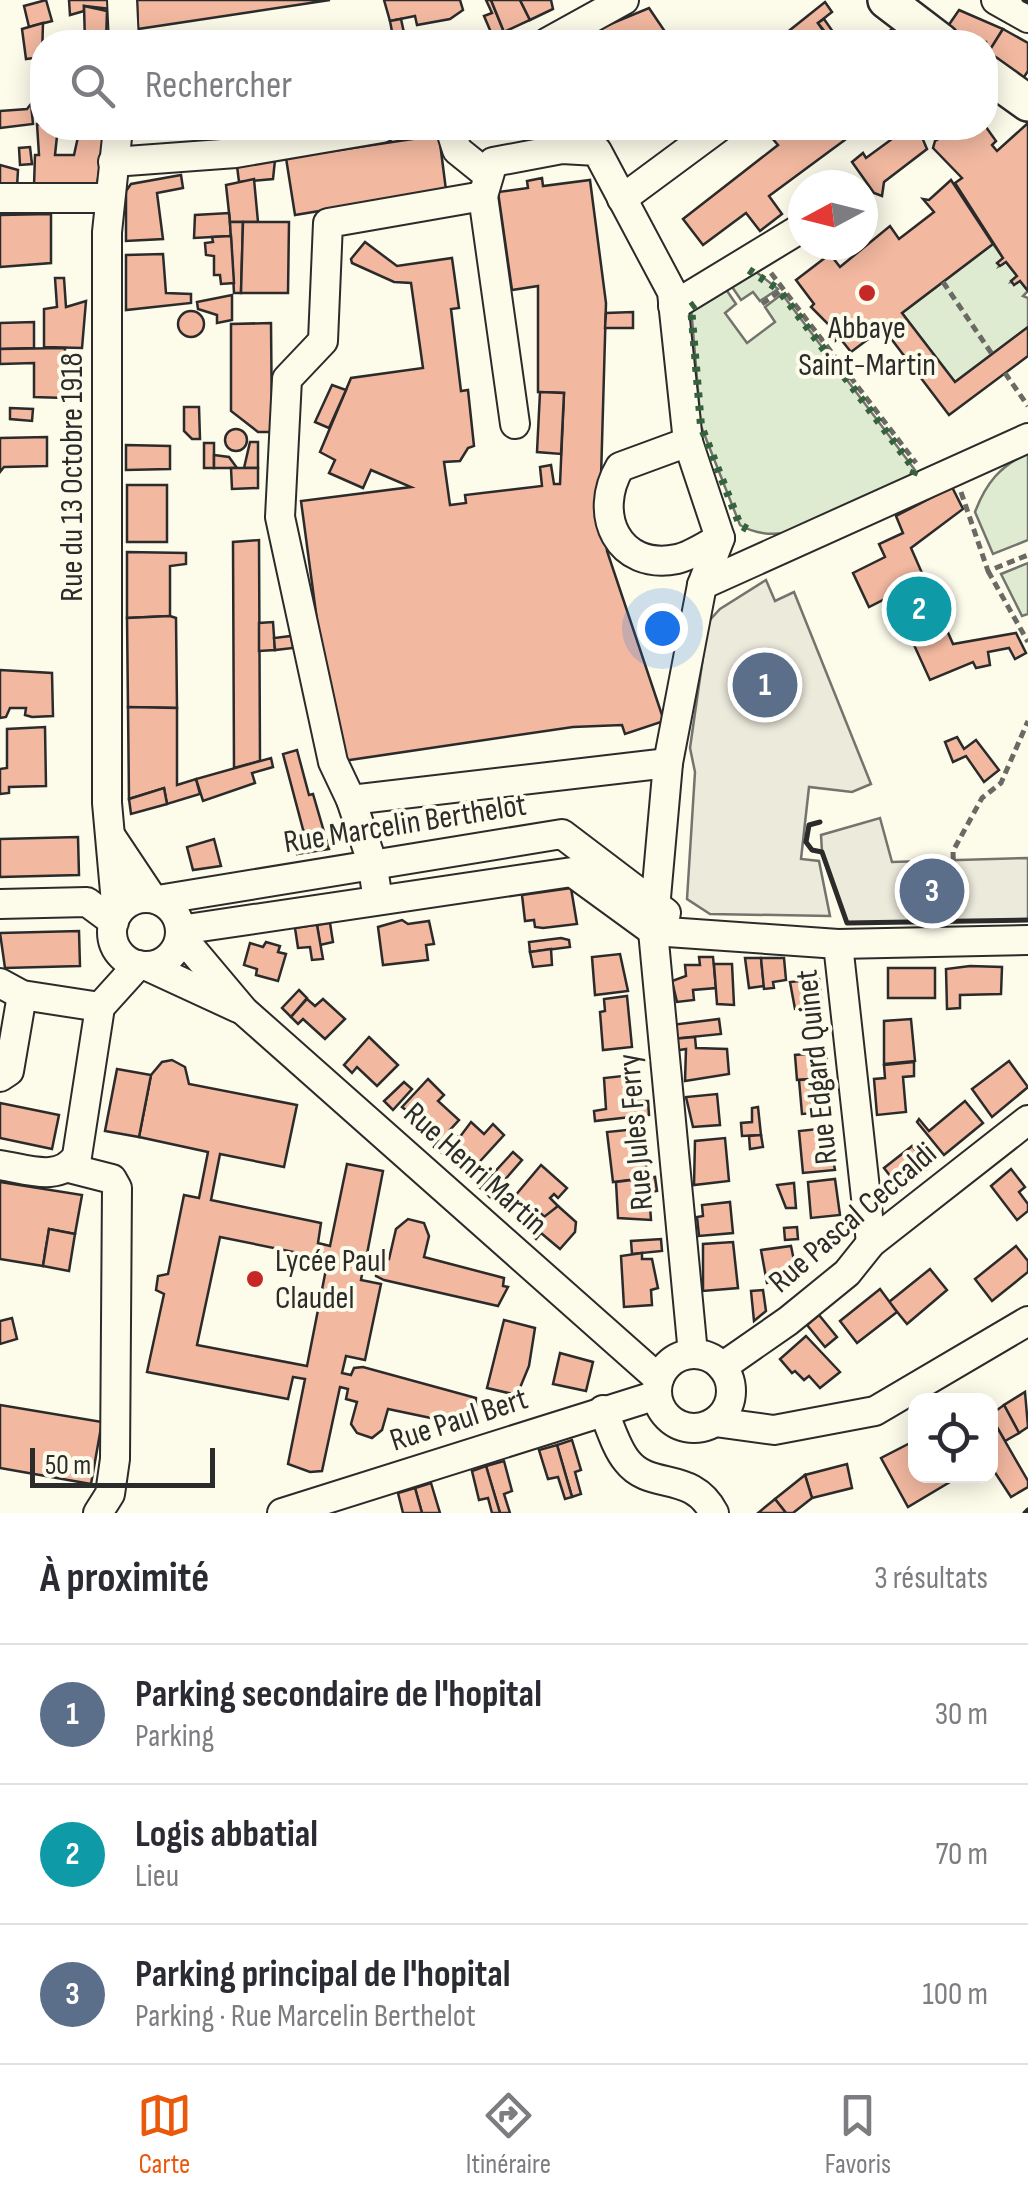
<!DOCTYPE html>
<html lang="fr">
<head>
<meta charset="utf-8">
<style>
	:root { --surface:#fff; --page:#f2f2f3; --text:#2b2b33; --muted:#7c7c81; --line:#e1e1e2; --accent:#ea580c }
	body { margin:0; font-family:"Sofia Sans Condensed",sans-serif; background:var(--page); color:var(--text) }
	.controls { position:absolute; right:30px; bottom:30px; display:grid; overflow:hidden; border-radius:20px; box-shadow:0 5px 25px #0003 }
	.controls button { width:90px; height:90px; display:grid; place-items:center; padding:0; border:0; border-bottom:2px solid var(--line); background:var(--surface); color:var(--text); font:50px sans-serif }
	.compass { position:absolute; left:788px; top:170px; width:90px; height:90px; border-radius:50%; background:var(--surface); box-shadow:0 5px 25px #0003; rotate:263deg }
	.scale { position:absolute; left:30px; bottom:25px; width:185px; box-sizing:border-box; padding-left:10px; border:5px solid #2b2b2b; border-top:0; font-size:28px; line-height:35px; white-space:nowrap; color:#2b2b2b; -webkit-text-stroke:8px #fdfbea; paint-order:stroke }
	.you { position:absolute; left:662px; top:628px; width:35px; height:35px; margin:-25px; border:8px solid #fff; border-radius:50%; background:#1a73e8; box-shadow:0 0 0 15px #1a73e833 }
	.badge { display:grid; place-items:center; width:65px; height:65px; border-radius:50%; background:var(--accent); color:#fff; font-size:32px; font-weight:700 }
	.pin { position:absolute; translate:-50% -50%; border:5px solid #fff; box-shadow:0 2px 10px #0006 }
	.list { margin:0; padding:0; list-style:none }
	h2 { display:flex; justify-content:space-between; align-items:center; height:130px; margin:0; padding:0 40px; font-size:42px }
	h2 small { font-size:32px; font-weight:400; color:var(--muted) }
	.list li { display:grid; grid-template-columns:65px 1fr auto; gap:30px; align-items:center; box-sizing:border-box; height:140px; padding:0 40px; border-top:2px solid var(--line) }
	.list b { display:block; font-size:38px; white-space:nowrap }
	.list p { margin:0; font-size:32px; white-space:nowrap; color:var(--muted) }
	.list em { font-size:32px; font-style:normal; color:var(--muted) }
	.icon { flex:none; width:55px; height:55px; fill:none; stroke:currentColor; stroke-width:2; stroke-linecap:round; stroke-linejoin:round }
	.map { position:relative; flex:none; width:1028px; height:1513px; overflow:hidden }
	.search { position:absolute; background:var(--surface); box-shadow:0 5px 25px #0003; left:30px; right:30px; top:30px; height:110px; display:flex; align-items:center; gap:25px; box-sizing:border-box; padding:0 35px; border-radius:40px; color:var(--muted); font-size:38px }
	.sheet { height:550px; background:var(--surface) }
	nav { display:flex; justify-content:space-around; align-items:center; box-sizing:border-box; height:140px; border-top:2px solid var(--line); background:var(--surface); font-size:28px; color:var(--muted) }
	nav a { display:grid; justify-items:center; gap:5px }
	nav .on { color:var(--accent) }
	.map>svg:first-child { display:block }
</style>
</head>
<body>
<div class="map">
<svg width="1028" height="1513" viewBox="0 0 1028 1513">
	<rect width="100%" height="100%" fill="#fdfbea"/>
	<g fill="#deebd1" stroke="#74746e" stroke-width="2.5">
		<polygon points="993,244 1003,258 999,266 1006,262 1017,276 1011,282 1020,281 1028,291 1023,296 1028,298 1028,327 955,382 902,313"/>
		<polygon points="755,271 778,289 760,301 753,292 741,300 726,278"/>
		<path d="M 721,282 L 736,304 L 725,313 L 747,343 L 775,322 L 765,307 L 782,294 L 915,470 L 913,479 C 866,501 789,555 740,525 L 701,426 L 691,307 Z"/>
		<path d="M 1028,453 L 1028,540 L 993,554 L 975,512 C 986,483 1000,466 1028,453 Z"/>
		<polygon points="1028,563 1028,614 1022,616 1001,574"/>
	</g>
	<g fill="#eceadb" stroke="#74746e" stroke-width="2.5">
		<polygon points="766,580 775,601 794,592 871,784 852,792 809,787 801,859 819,861 830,916 710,914 687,899 695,772 690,748 708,622 720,609"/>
		<polygon points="880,818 892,862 1028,858 1028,920 847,923 822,852 821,835"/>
	</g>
	<g fill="#f2b8a0" stroke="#2b2b2b" stroke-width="2.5" fill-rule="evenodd">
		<polygon points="46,0 52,21 29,27 24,6"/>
		<polygon points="69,0 111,0 111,9 84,6 84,11 70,15"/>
		<polygon points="137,0 330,0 138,29"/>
		<polygon points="384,0 460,0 463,10 450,19 417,25 415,16 390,21"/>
		<polygon points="486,0 491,0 504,32 493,37 484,16 492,13"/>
		<polygon points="491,0 520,0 530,20 504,32"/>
		<polygon points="520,0 551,0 553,9 530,20"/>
		<polygon points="825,2 832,12 818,23 831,42 792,42 785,34"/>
		<polygon points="84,6 107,11 106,42 85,42"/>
		<polygon points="649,8 672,42 602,42 596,30"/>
		<polygon points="959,10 1003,29 986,57 986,42 965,42 946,29"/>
		<polygon points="401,19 406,42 394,42 390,21"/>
		<polygon points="824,19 838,39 833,42 818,23"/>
		<polygon points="43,23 42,57 26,59 22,29"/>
		<polygon points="894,29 912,42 874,42 891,30"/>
		<polygon points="1003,29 1028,43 1028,71 1022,80 986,56"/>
		<polygon points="31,104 33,124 0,128 0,111 27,109"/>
		<polygon points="1028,123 1028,291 1020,281 1014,285 1011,281 1017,276 1006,262 1000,266 997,263 1003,258 955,183 962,178 933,148 935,141 959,128 986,127 996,141 992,145 997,151"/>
		<path d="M 37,124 L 105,128 L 97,186 L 34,186 L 35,155 L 39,155 ZM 57,136 L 78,137 L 74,155 L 55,155 Z"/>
		<polygon points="771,128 861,128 769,196 782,214 760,231 746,213 703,245 683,219 778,145 766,131"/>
		<polygon points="907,128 918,128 927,149 884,182 882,196 874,193 852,162 863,153 866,158"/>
		<polygon points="439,135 446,190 295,215 286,158"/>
		<polygon points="30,147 32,164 20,165 19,148"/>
		<polygon points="275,160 273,179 239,182 237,166"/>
		<polygon points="0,165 18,170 17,187 0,187"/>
		<polygon points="181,175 183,188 157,193 163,239 126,241 126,191 131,184"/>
		<polygon points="542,178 543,186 590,180 606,303 601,478 607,551 664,721 625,734 622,725 573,727 336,762 301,501 411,487 371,470 363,488 329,473 335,460 320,452 351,378 423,368 411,283 394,282 352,263 351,259 365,242 397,266 452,258 459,308 451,309 461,391 468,390 474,446 468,448 460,461 444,462 450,505 466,503 465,495 542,486 540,467 551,465 554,484 560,484 564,393 538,392 538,286 512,290 498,192 528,188 527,181"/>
		<polygon points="254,179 258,222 230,222 226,185"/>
		<polygon points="951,180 993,244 902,313 955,382 1028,327 1028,356 949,415 883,328 851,352 839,337 836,340 836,332 811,307 814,304 796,280 830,254 840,267 890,226 899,239 934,212 923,199 929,200"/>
		<polygon points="229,213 231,236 194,238 195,215"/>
		<polygon points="51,214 51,263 0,267 0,215"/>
		<polygon points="230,222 243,222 241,293 234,293"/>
		<polygon points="243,222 289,222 288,293 241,293"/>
		<polygon points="231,236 234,283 221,284 220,275 214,275 214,256 206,255 205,243 213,242 212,237"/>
		<polygon points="163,254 166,293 191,294 191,303 126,310 126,255"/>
		<polygon points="55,278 64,278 66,307 86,301 82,348 44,347 44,309 57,307"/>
		<polygon points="232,295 232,320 217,323 217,315 198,309 197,302"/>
		<circle cx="191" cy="324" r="13"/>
		<polygon points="633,312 633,328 605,328 606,313"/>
		<polygon points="34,322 34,348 0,349 0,323"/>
		<polygon points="271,323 272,432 258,432 231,411 231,324"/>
		<polygon points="65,348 65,398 34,397 34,363 0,364 0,349"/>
		<polygon points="332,385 346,390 329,428 315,422"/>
		<polygon points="540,392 564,393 561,454 537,452"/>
		<polygon points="184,407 199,407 200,439 192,439 184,431"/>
		<polygon points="10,408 33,409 32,421 10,419"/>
		<circle cx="236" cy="440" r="11"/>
		<polygon points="47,437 47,466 4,467 0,472 0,438"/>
		<polygon points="250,442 258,442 258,468 244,468"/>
		<rect x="204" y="443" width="10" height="25"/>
		<polygon points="126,445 170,446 170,469 126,470"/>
		<polygon points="214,455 229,457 237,468 214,468"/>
		<polygon points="231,468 258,468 258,488 232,489"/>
		<rect x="127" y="485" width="40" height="57"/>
		<polygon points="952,487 963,509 911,548 953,644 1016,633 1026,653 1015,659 1009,648 988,652 990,665 976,668 973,662 930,680 893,599 889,597 869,607 853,573 885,557 879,544 903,533 896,516"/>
		<polygon points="259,540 260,761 234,768 233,542"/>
		<polygon points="127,552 186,553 186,564 170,566 170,616 127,618"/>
		<polygon points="170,616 176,618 177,708 128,707 127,618"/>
		<polygon points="273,622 275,650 259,651 259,623"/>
		<polygon points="291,636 293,648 275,650 274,638"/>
		<polygon points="0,670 52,673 53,716 32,717 25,715 26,708 10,708 6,717 0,718"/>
		<polygon points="128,707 177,708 177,785 196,779 200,794 167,804 164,788 129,799"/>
		<polygon points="45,727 46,786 9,787 9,793 0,794 0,769 7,768 7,729"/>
		<polygon points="957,737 964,749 976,740 999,770 984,782 966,756 953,762 945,742"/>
		<polygon points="297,750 309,795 313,794 329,849 309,852 283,754"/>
		<polygon points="271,758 273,767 252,773 255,783 203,801 196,779"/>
		<polygon points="164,788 167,804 131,814 129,799"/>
		<polygon points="304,831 309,852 297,854 292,834"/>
		<polygon points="78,837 79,875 0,877 0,839"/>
		<polygon points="214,839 221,866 193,870 187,847"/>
		<polygon points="571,888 577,924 543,928 535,927 534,920 525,921 522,895"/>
		<polygon points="402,920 408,924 429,921 434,944 426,945 428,960 383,965 378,927"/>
		<polygon points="330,923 333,942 320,945 317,925"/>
		<polygon points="314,925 317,925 323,959 312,960 310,947 298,948 295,928"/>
		<polygon points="79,931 80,966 5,968 0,933"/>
		<polygon points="561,938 569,940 570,947 530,952 529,942"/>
		<polygon points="266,942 280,946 278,952 286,954 278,981 256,975 257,969 244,965 250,943 263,947"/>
		<polygon points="551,949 552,965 533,967 530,952"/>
		<polygon points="620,954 628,991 595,995 592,957"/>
		<polygon points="699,957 713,957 716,988 693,990 694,1000 677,1002 672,981 686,976 685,965 700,965"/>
		<polygon points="745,958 761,958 764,986 749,988"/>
		<polygon points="761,958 784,958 786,980 773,982 774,988 764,989"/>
		<polygon points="714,964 732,964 734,1005 717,1004"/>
		<polygon points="970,966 1002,967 1001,994 960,995 960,1008 947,1009 946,969"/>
		<rect x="888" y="968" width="47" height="30"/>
		<polygon points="819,979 822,1007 795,1009 790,982"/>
		<polygon points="299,990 307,998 291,1017 282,1008"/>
		<polygon points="627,996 632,1047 603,1050 600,1012 605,1011 604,999"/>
		<polygon points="307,999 315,1006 323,999 345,1019 325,1039 303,1019 298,1024 291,1017"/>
		<polygon points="719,1019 721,1034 672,1039 671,1025"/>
		<polygon points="911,1019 915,1061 884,1064 884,1021"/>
		<polygon points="369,1037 398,1065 377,1086 357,1067 352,1073 344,1065"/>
		<polygon points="695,1037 696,1048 727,1049 729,1074 685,1081 686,1049 673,1051 672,1039"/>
		<polygon points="826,1052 828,1078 797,1080 795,1055"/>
		<path d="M 172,1060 L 185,1067 L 189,1084 L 297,1105 L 284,1167 L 220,1154 L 211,1200 L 321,1223 L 318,1243 L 330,1246 L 347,1164 L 383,1171 L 367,1254 L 389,1259 L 396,1229 L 408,1219 L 424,1223 L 429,1236 L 424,1257 L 504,1278 L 503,1286 L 508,1287 L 498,1306 L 384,1280 L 376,1276 L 378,1267 L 364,1263 L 361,1280 L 381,1284 L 365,1360 L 346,1356 L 342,1373 L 351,1375 L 354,1368 L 363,1367 L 476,1398 L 476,1419 L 471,1418 L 469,1426 L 388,1409 L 382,1430 L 372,1438 L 357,1433 L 351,1424 L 357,1402 L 346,1399 L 348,1389 L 340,1387 L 322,1471 L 310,1472 L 288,1464 L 305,1379 L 293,1377 L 288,1399 L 147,1372 L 164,1294 L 156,1290 L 158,1276 L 168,1274 L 184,1195 L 199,1198 L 208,1152 L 139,1137 L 151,1075 L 162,1062 ZM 220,1237 L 328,1259 L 307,1366 L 197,1345 Z"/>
		<polygon points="1009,1061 1028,1087 992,1117 972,1089"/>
		<polygon points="914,1062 914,1076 903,1077 906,1112 877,1115 874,1079 885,1078 884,1065"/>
		<polygon points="117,1069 151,1075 139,1137 105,1131"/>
		<polygon points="632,1075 636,1101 648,1101 649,1115 595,1121 594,1111 606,1109 604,1078"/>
		<polygon points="828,1078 831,1112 802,1114 799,1080"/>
		<polygon points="428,1079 444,1095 438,1101 459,1120 450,1130 458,1137 443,1154 434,1147 439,1141 431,1129 402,1107"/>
		<polygon points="404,1082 412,1089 393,1110 384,1101"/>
		<polygon points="717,1094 720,1125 693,1127 686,1097"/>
		<polygon points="965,1101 983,1123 944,1155 917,1122 919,1119 929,1131"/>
		<polygon points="0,1103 59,1115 52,1149 0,1138"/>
		<polygon points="758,1107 761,1135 742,1136 741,1123 752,1122 752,1108"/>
		<polygon points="471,1122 484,1134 493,1124 504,1135 472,1170 450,1150"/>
		<polygon points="827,1128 835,1170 803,1173 799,1131"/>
		<polygon points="636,1129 646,1158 646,1178 613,1182 607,1132"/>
		<polygon points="761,1135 763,1147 750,1149 749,1136"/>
		<polygon points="725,1138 729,1181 694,1185 695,1141"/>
		<polygon points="912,1146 929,1167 901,1190 884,1168"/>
		<polygon points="513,1152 522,1160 490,1197 480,1188"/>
		<polygon points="541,1165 567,1188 558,1198 554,1194 550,1198 558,1206 546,1218 533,1207 528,1213 509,1203"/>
		<polygon points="1011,1169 1025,1187 1019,1192 1028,1204 1028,1211 1017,1220 991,1186"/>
		<polygon points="655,1177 657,1191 649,1192 651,1220 618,1218 616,1182"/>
		<polygon points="835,1179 840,1215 811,1218 808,1182"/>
		<polygon points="0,1182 82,1195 75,1234 49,1229 43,1266 0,1259"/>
		<polygon points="503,1182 510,1191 499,1204 490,1197"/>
		<polygon points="794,1183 796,1208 786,1208 777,1185"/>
		<polygon points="730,1202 733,1233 699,1236 697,1217 703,1216 702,1205"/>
		<polygon points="558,1206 576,1222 575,1232 560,1249 541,1233 536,1239 527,1230"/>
		<polygon points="797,1227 798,1239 785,1240 784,1228"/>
		<polygon points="49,1229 75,1234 69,1271 43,1266"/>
		<polygon points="661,1239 662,1251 632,1254 631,1241"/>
		<polygon points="733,1242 738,1288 703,1291 703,1244"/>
		<polygon points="791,1246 797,1275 767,1283 761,1250"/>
		<polygon points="1016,1246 1028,1261 1028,1272 992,1301 975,1279"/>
		<polygon points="642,1253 642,1259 652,1259 658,1288 651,1290 652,1305 624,1307 621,1256"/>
		<polygon points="930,1269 947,1290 907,1324 889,1302"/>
		<polygon points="880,1289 897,1312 857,1343 840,1321"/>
		<polygon points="763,1290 766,1311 754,1321 751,1291"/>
		<polygon points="819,1315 837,1337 825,1347 807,1325"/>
		<polygon points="12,1318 17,1339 0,1344 0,1321"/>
		<polygon points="504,1320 535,1328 529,1366 517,1395 487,1388"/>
		<polygon points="806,1336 840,1372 820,1388 809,1376 804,1380 795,1371 792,1373 780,1359"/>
		<polygon points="560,1353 593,1362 586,1391 553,1384"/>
		<polygon points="1025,1392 1028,1427 1019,1433 1004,1405"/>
		<polygon points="0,1405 102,1422 91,1484 0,1468"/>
		<polygon points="1004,1405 1019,1433 1005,1441 990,1415"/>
		<polygon points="990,1415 1028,1481 1028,1487 1011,1497 990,1465"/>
		<polygon points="572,1440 581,1470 575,1472 581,1494 572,1497 557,1445"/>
		<polygon points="916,1440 916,1476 960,1476 908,1507 881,1458"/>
		<polygon points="557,1445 572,1497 565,1499 558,1477 548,1479 539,1450"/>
		<polygon points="504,1461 512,1491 504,1494 510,1513 500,1513 486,1466"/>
		<polygon points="847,1464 852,1488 812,1498 805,1475"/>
		<polygon points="486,1466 500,1513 492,1513 488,1498 479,1500 472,1471"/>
		<polygon points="805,1475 812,1498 793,1513 786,1513 775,1499"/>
		<polygon points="431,1483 440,1513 422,1513 415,1488"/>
		<polygon points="415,1488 422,1513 403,1513 398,1493"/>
		<polygon points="775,1499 786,1513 758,1513"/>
	</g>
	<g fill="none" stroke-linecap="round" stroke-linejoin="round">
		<g stroke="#2b2b2b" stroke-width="32">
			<g id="minor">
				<polyline points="122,0 124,42"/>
				<polyline points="996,0 1028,18"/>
				<polyline points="548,42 624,0"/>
				<polyline points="450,128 457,150 488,175"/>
				<polyline points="113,162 236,153 382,128"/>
				<polyline points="483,196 515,424"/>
				<polyline points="0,198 109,198"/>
				<polyline points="622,199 718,128"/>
				<polyline points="673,306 803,227"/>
				<path d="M 688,442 L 620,467 C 592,514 618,571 677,559 C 691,556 707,545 720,538"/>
				<polyline points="702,585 1028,438"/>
				<polyline points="351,800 668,763"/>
				<polyline points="112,838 152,898"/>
				<circle cx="146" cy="932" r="34"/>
				<polyline points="158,900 562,834 666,913"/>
				<polyline points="378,900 372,862 351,800 333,762 280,517 287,379 323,341 328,223 483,196 493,162 562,149 597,151 672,292 688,442 720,538 702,585 668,763 653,931 693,1354"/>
				<polyline points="0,904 87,902 114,922"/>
				<polyline points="117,914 107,803 107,232 118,128"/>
				<polyline points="180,930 572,872 653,931 838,944 1028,940"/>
				<polyline points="180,935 244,1011 659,1379"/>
				<polyline points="838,944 871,1243"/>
				<polyline points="147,966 238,1008"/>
				<polyline points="0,983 22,995 100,1007"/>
				<polyline points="0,1077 9,1071 22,995"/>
				<path d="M 0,1165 C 27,1169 60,1183 77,1156 L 100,1007 L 138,965"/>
				<polyline points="69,1168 112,1179 117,1188 115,1459 110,1494 98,1513"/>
				<circle cx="694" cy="1391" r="37"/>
				<polyline points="722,1367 788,1321 847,1273 871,1243 1028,1120"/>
				<path d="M 603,1410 C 610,1426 616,1448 627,1461 C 650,1491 692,1470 714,1513"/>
				<polyline points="715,1422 774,1430 875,1411 1028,1321"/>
				<polyline points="282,1513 657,1395"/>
			</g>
		</g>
		<g stroke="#2b2b2b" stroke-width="40">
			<g id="major">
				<polyline points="886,0 941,42"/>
				<polyline points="986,73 1028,103"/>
			</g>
		</g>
		<g stroke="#6a6964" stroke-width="5" stroke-dasharray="8 5" stroke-linecap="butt">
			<polyline points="771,273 916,463"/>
			<polyline points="943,282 992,354"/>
			<polyline points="762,304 783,289"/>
			<polyline points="1005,373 1028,406"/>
			<polyline points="961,492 988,571 1028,555"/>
			<polyline points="988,571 1028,642"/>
			<polyline points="954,886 953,851 982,798 1001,783 1028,721"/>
		</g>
		<use href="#minor" stroke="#fdfbea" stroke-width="28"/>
		<use href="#major" stroke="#fdfbea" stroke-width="35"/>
		<g stroke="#34623c" stroke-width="8" stroke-dasharray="5 8" stroke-linecap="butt">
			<polyline points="749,270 778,289"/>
			<polyline points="782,294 915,470 910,482"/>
			<polyline points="695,304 691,307 701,426 740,525 754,533"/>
		</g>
		<g stroke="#2b2b2b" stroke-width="5">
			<polyline points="1024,0 1028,2"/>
			<polyline points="820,822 809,825 806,842 812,850 822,852 847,923 1028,920"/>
			<polyline points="1025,1513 1028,1510"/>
		</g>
	</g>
	<g fill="#c62828" stroke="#fdfbea" stroke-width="4">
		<circle cx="867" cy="293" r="10"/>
		<circle cx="255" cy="1279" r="10"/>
	</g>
	<g text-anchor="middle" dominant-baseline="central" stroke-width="8" stroke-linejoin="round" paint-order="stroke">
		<g font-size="32" fill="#2b2b2b" stroke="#fdfbea">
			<text x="867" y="328">Abbaye<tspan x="867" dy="37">Saint-Martin</tspan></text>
			<text x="275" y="1261" text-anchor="start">Lycée Paul<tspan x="275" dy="37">Claudel</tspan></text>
		</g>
		<g font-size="32" fill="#2b2b2b" stroke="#fdfbea">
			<text transform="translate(72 477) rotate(-90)">Rue du 13 Octobre 1918</text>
			<text transform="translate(405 824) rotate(-9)">Rue Marcelin Berthelot</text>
			<text transform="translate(817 1067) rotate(-96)">Rue Edgard Quinet</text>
			<text transform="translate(636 1132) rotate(-95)">Rue Jules Ferry</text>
			<text transform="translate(475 1169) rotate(42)">Rue Henri Martin</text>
			<text transform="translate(853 1218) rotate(-41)">Rue Pascal Ceccaldi</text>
			<text transform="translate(459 1420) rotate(-18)">Rue Paul Bert</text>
		</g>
	</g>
</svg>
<div class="controls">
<button><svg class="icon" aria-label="locate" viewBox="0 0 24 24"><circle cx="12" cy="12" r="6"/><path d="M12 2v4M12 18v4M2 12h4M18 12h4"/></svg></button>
</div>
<svg class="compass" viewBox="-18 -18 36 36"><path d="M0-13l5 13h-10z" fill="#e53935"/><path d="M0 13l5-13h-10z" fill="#7c7c81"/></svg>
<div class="scale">50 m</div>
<div class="you"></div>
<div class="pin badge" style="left:765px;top:685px;background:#5c6f8a">1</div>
<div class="pin badge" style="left:919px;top:609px;background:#0f9aa8">2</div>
<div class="pin badge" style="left:932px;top:891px;background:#5c6f8a">3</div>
<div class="search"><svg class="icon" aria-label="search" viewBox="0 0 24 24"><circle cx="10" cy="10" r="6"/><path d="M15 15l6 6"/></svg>Rechercher</div>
</div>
<section class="sheet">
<h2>À proximité<small>3 résultats</small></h2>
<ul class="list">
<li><span class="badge" style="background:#5c6f8a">1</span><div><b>Parking secondaire de l'hopital</b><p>Parking</p></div><em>30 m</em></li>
<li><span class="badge" style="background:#0f9aa8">2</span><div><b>Logis abbatial</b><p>Lieu</p></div><em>70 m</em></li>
<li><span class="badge" style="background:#5c6f8a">3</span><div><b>Parking principal de l'hopital</b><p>Parking · Rue Marcelin Berthelot</p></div><em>100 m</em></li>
</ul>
</section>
<nav>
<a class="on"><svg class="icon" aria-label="map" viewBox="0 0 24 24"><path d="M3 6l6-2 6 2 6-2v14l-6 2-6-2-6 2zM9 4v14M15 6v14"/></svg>Carte</a>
<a><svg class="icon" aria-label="directions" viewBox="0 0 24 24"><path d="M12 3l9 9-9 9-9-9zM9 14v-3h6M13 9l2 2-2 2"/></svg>Itinéraire</a>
<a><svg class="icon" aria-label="saved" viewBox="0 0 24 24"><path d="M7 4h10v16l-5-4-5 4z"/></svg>Favoris</a>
</nav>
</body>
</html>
